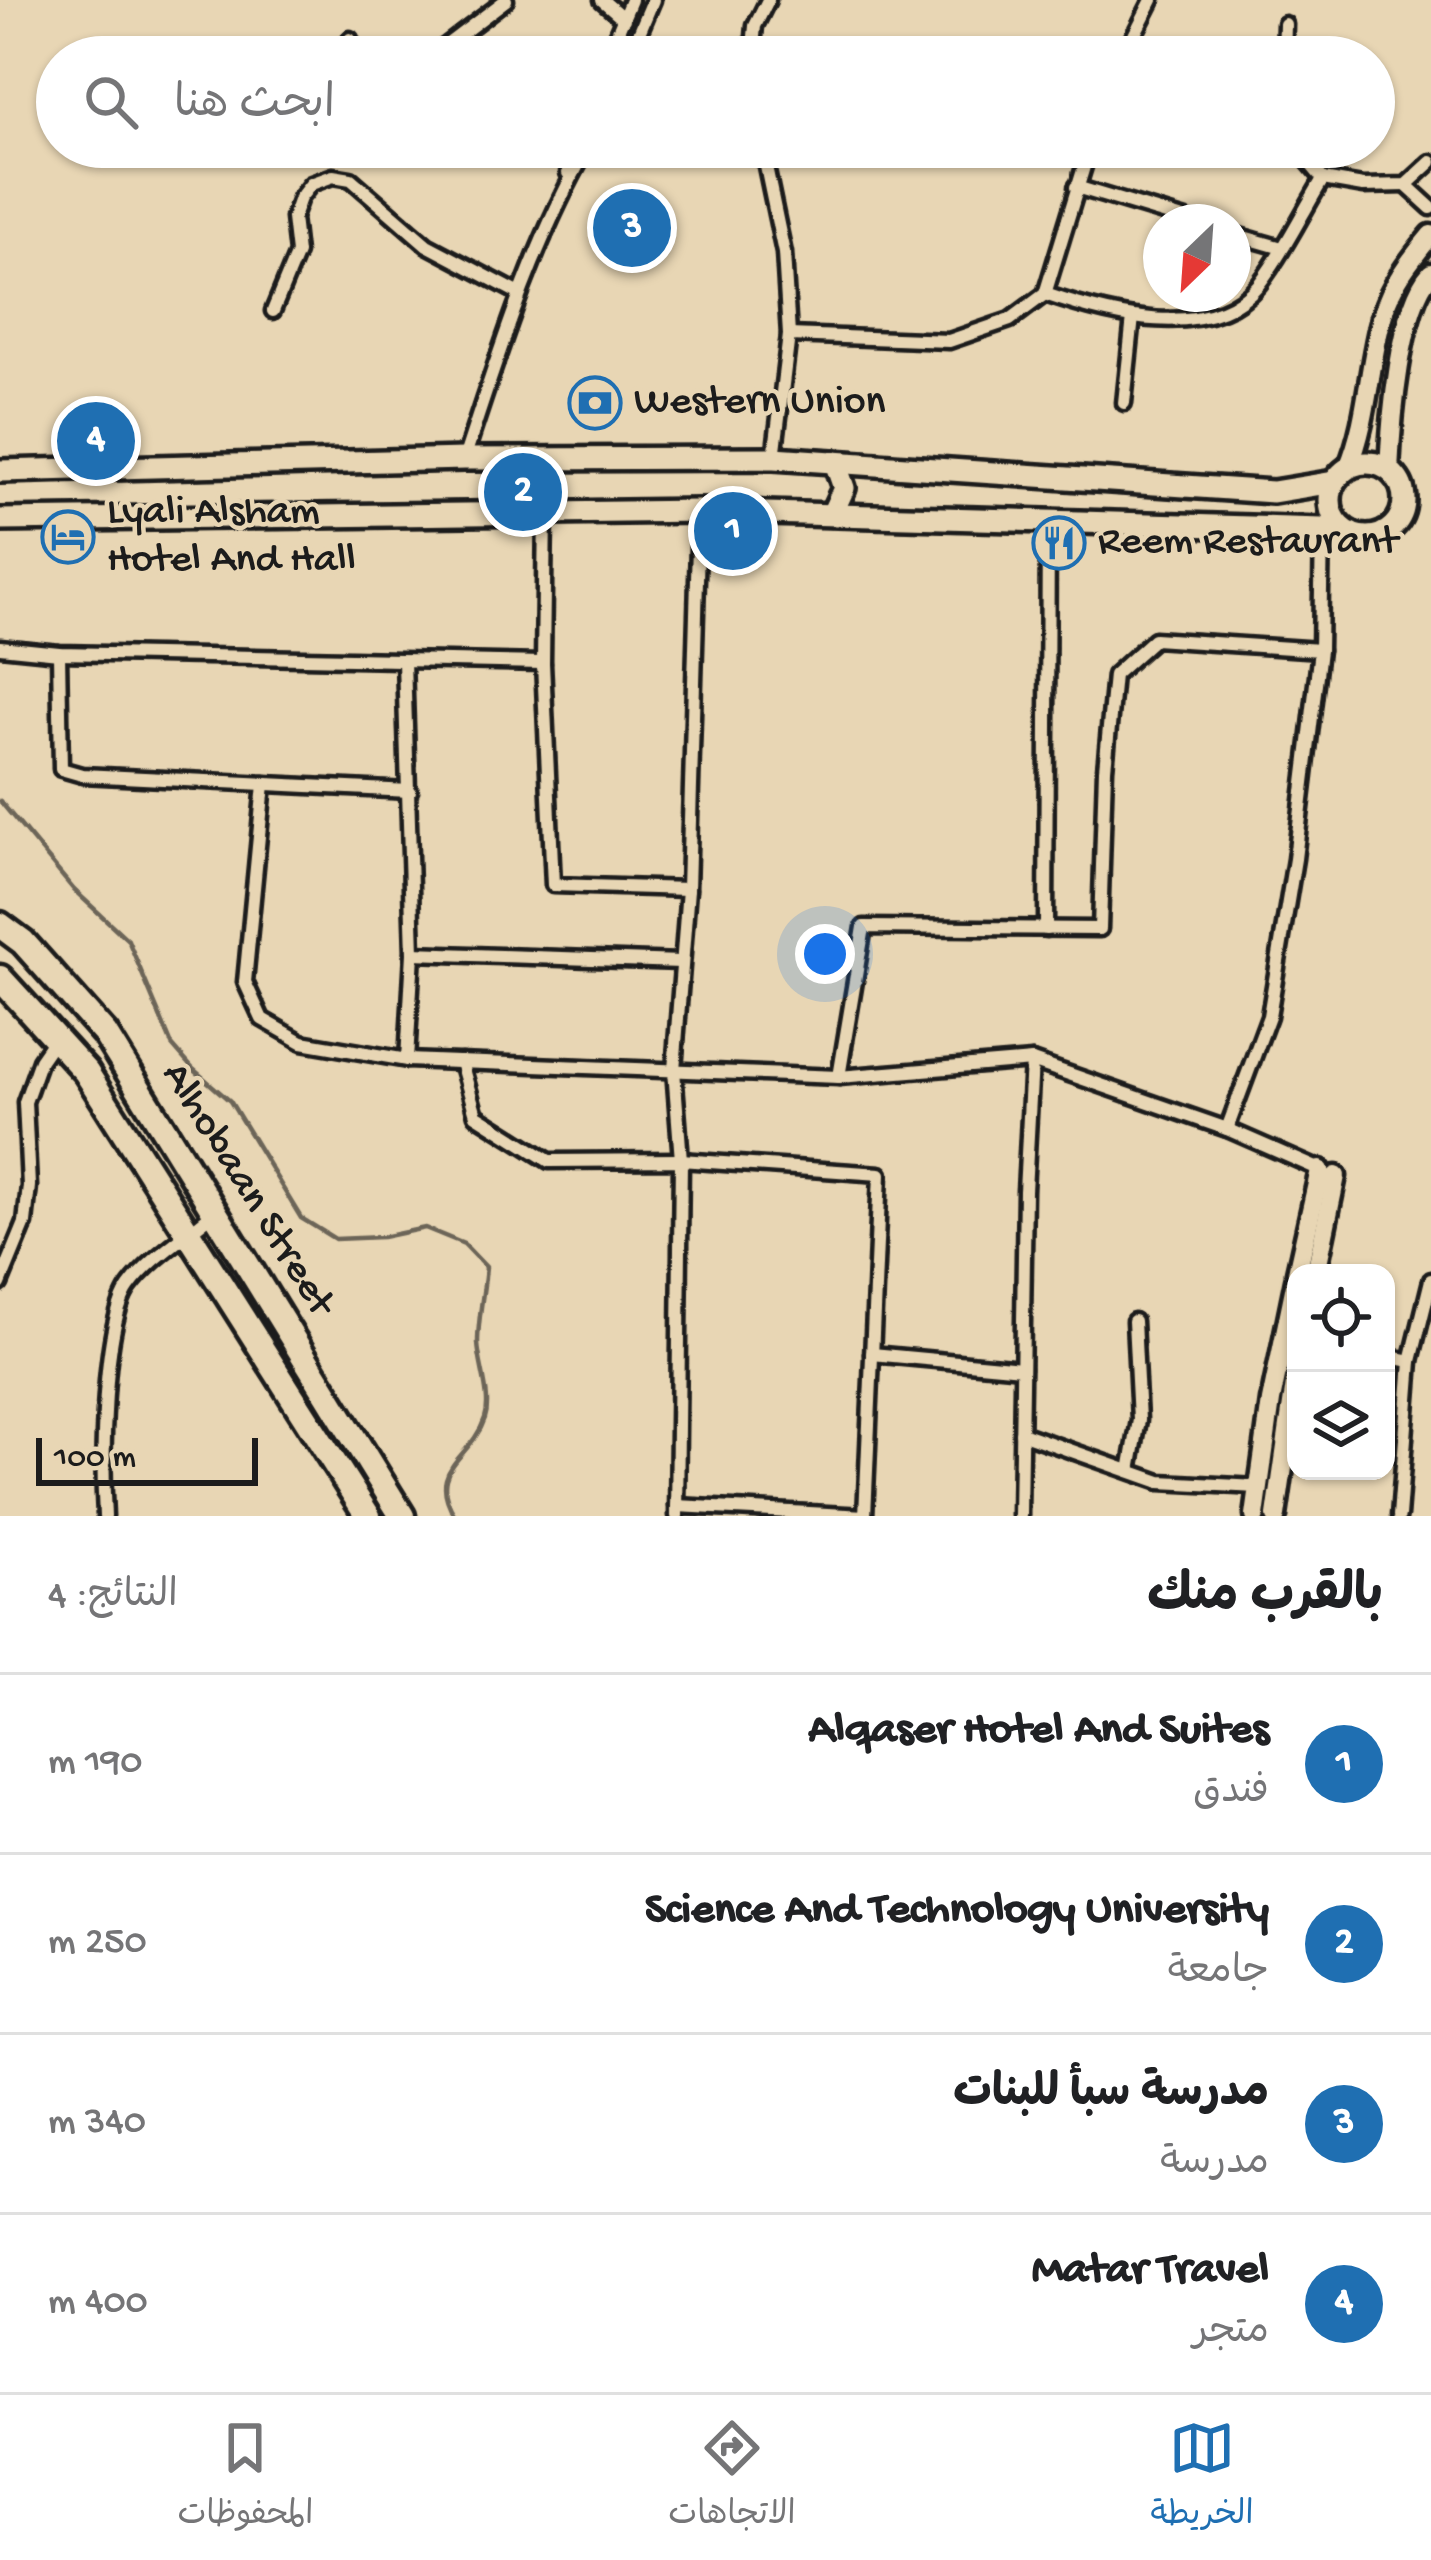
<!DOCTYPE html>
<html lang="ar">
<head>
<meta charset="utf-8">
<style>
	:root { --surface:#fff; --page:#f2f2f2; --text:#202124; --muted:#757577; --line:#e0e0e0; --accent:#1f6fb2 }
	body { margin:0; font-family:"Gochi Hand","Playpen Sans Arabic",sans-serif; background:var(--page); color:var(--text); direction:rtl }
	.controls { position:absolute; right:36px; bottom:36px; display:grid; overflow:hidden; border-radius:24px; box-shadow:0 3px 9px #0004 }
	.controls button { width:108px; height:108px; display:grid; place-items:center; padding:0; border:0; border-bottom:3px solid var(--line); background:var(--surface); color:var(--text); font:60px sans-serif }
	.compass { position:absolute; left:1143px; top:204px; width:108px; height:108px; border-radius:50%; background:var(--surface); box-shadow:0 3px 9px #0004; rotate:205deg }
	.scale { position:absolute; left:36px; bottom:30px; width:222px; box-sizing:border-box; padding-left:12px; border:6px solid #1c1c1c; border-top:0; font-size:33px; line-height:42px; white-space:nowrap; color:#1c1c1c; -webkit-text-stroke:9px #e8d6b4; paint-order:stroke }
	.you { position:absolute; left:825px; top:954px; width:42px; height:42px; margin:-30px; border:9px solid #fff; border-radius:50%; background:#1a73e8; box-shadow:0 0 0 18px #1a73e833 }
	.badge { display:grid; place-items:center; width:78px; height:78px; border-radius:50%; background:var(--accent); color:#fff; font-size:39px; font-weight:700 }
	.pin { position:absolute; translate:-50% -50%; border:6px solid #fff; box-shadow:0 3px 12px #0006 }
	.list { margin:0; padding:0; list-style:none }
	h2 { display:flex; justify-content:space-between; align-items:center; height:156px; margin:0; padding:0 48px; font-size:51px }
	h2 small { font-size:39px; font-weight:400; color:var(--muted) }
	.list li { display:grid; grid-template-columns:78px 1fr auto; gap:36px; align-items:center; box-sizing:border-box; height:180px; padding:0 48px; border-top:3px solid var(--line) }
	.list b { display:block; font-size:45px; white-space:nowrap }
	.list p { margin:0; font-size:39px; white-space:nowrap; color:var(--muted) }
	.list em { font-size:39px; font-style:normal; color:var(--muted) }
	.icon { flex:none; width:66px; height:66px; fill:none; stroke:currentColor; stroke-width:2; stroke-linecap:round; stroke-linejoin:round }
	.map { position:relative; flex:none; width:1431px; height:1516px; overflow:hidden; direction:ltr }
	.search { position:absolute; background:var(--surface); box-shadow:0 3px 9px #0004; left:36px; right:36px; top:36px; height:132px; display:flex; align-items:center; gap:30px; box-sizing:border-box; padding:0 42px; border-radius:66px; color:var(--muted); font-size:45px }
	.sheet { height:876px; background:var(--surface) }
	nav { display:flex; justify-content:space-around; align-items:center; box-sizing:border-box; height:168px; border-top:3px solid var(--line); background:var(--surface); font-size:33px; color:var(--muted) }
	nav a { display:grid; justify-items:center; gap:6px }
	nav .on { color:var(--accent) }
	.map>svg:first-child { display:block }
</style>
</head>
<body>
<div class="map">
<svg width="1431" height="1516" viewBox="0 0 1431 1516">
	<rect width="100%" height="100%" fill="#e8d6b4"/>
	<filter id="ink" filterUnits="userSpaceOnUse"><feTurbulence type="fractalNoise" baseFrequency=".00833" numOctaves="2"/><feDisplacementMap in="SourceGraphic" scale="24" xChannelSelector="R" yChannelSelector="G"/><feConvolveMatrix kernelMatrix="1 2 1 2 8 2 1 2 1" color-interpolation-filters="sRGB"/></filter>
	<g filter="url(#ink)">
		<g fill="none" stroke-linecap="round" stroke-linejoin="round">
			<path stroke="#6c6558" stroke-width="4.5" d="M 0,801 L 74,890 L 128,940 L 172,1045 L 192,1068 L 230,1101 L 301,1218 L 335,1239 L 382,1237 L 425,1228 L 464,1244 L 486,1267 C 484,1292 478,1318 478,1343 C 479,1366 492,1397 485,1418 C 471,1460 425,1467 455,1516"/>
			<g stroke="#1c1c1c" stroke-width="21">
				<g id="street">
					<polyline points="602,0 624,19"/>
					<polyline points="346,57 350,39"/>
					<polyline points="431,57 506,0"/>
					<polyline points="607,57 631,0"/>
					<polyline points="629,57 653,0"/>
					<polyline points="752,57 755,26 768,0"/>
					<polyline points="1123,57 1152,0"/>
					<polyline points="1284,57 1285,24"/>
					<polyline points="762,147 784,253 789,335 774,458"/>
					<polyline points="1296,147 1323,179 1363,186 1406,185 1431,162"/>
					<polyline points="568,173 574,147"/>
					<polyline points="1406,185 1431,208"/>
					<polyline points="1076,187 1193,222"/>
					<polyline points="1233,234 1282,248"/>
					<path d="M 1045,294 C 1106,315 1210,344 1259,284 C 1284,252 1302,213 1323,179"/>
					<polyline points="273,311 297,253 293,218 300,198 311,184 333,176 351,179 427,245 518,293"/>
					<polyline points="789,335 949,341 1010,320 1045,294 1090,147"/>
					<polyline points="1124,403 1133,317"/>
					<path d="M 464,459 C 499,352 532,245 588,147"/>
					<polyline points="545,512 543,663 553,885 688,889"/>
					<polyline points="0,647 59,653 543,663"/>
					<polyline points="59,653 61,769 82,775 410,791"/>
					<polyline points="404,661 413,953 407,1060"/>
					<polyline points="264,784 245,982 262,1019 302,1042 407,1060 839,1077 1032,1061 1227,1129 1323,1171"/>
					<polyline points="1046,929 1048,523"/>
					<polyline points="413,953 681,962"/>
					<polyline points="461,1062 476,1115 549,1161 681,1160 880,1174 865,1516 677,1506"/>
					<polyline points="839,1077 864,927 1100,929 1105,769 1114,675 1154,639 1320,650"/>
					<polyline points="1227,1129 1269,1016 1295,859 1320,650 1322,529"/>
					<polyline points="0,1284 25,1223 29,1186 25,1102 40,1060 56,1037"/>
					<polyline points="872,1354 1022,1368"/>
					<polyline points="1386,1356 1411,1361"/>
					<polyline points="1021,1433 1160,1482 1258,1487"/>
					<polyline points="1130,1471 1139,1420 1134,1321"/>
					<path d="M 105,1516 C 102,1467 102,1325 129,1287 C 150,1258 187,1236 213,1213"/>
					<polyline points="677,1516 681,1160 674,1070 688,889 699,511"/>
					<polyline points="1020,1516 1025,1191 1032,1061"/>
					<polyline points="1399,1516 1411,1361 1431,1280"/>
				</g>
			</g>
			<g stroke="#1c1c1c" stroke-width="27">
				<g id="secondary">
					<path d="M 1348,468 C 1369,418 1368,366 1383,314 C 1391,284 1412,258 1431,235"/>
					<path d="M 1389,471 C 1391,424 1399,307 1431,273"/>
					<polyline points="1297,1273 1320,1170"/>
					<polyline points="1316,1273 1336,1176"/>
					<polyline points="1255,1516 1271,1401 1296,1280"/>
					<polyline points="1276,1516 1296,1377"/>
				</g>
			</g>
			<g stroke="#1c1c1c" stroke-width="30">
				<g id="primary">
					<circle cx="1367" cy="500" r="37"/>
					<polyline points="0,471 464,459 774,458 1273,492 1334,482"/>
					<polyline points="833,512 844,488 835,462"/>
					<polyline points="0,520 699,511 1322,529 1352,534"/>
				</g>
			</g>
			<g stroke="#1c1c1c" stroke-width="33">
				<g id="highway">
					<polyline points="0,925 23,942 105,1034 402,1516"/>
					<polyline points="0,978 86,1072 368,1516"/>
				</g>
			</g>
			<use href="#street" stroke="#e8d6b4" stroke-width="12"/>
			<use href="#secondary" stroke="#e8d6b4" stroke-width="18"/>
			<use href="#primary" stroke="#e8d6b4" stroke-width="21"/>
			<use href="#highway" stroke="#e8d6b4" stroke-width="24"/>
		</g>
	</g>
	<defs>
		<g id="bank-ring" transform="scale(2.7)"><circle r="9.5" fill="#e8d6b4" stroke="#1f6fb2" stroke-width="1.5"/><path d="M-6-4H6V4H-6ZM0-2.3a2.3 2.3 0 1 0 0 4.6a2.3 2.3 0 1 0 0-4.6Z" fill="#1f6fb2"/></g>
		<g id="hotel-ring" transform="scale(2.7)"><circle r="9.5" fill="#e8d6b4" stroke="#1f6fb2" stroke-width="1.5"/><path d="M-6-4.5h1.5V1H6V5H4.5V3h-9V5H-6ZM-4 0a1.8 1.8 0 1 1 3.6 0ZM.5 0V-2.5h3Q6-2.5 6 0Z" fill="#1f6fb2"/></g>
		<g id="restaurant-ring" transform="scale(2.7)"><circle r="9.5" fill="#e8d6b4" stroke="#1f6fb2" stroke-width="1.5"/><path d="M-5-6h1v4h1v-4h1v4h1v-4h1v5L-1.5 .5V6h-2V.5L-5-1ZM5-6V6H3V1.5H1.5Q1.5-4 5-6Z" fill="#1f6fb2"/></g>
	</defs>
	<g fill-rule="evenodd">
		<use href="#bank-ring" x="595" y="403"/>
		<use href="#hotel-ring" x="68" y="537"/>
		<use href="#restaurant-ring" x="1059" y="543"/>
	</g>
	<g text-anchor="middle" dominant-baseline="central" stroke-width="9" stroke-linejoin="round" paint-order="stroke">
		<g font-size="42" fill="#1c1c1c" stroke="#e8d6b4" text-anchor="start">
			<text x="634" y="403">Western Union</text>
			<text x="107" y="513">Lyali Alsham<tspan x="107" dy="48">Hotel And Hall</tspan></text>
			<text x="1098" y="543">Reem Restaurant</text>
		</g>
		<g font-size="42" fill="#1c1c1c" stroke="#e8d6b4">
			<text transform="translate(246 1190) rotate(58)">Alhobaan Street</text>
		</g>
	</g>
</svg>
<div class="controls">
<button><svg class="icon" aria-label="locate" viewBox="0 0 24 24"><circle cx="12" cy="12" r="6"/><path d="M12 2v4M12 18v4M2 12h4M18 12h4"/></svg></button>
<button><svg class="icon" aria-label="layers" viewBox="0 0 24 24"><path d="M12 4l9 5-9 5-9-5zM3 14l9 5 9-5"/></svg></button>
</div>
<svg class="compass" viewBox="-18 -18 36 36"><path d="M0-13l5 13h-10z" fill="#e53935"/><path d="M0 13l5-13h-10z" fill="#757577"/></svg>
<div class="scale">100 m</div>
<div class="you"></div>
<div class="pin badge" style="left:733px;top:531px">1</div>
<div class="pin badge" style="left:523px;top:492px">2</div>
<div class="pin badge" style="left:632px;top:228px">3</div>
<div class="pin badge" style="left:96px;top:441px">4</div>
<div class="search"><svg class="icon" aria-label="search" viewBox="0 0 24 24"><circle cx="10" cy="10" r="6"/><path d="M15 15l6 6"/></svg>ابحث هنا</div>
</div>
<section class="sheet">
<h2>بالقرب منك<small>النتائج: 4</small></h2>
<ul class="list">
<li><span class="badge">1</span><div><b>Alqaser Hotel And Suites</b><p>فندق</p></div><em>190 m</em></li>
<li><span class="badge">2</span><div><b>Science And Technology University</b><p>جامعة</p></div><em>250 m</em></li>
<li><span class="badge">3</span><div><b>مدرسة سبأ للبنات</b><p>مدرسة</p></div><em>340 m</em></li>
<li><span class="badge">4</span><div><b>Matar Travel</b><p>متجر</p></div><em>400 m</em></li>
</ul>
</section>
<nav>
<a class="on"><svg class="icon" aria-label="map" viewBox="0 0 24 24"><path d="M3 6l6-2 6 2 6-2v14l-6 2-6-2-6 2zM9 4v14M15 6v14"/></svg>الخريطة</a>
<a><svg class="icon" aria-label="directions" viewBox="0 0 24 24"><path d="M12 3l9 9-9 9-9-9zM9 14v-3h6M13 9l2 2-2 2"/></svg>الاتجاهات</a>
<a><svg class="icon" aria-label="saved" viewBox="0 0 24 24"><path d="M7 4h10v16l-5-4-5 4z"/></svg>المحفوظات</a>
</nav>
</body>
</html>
